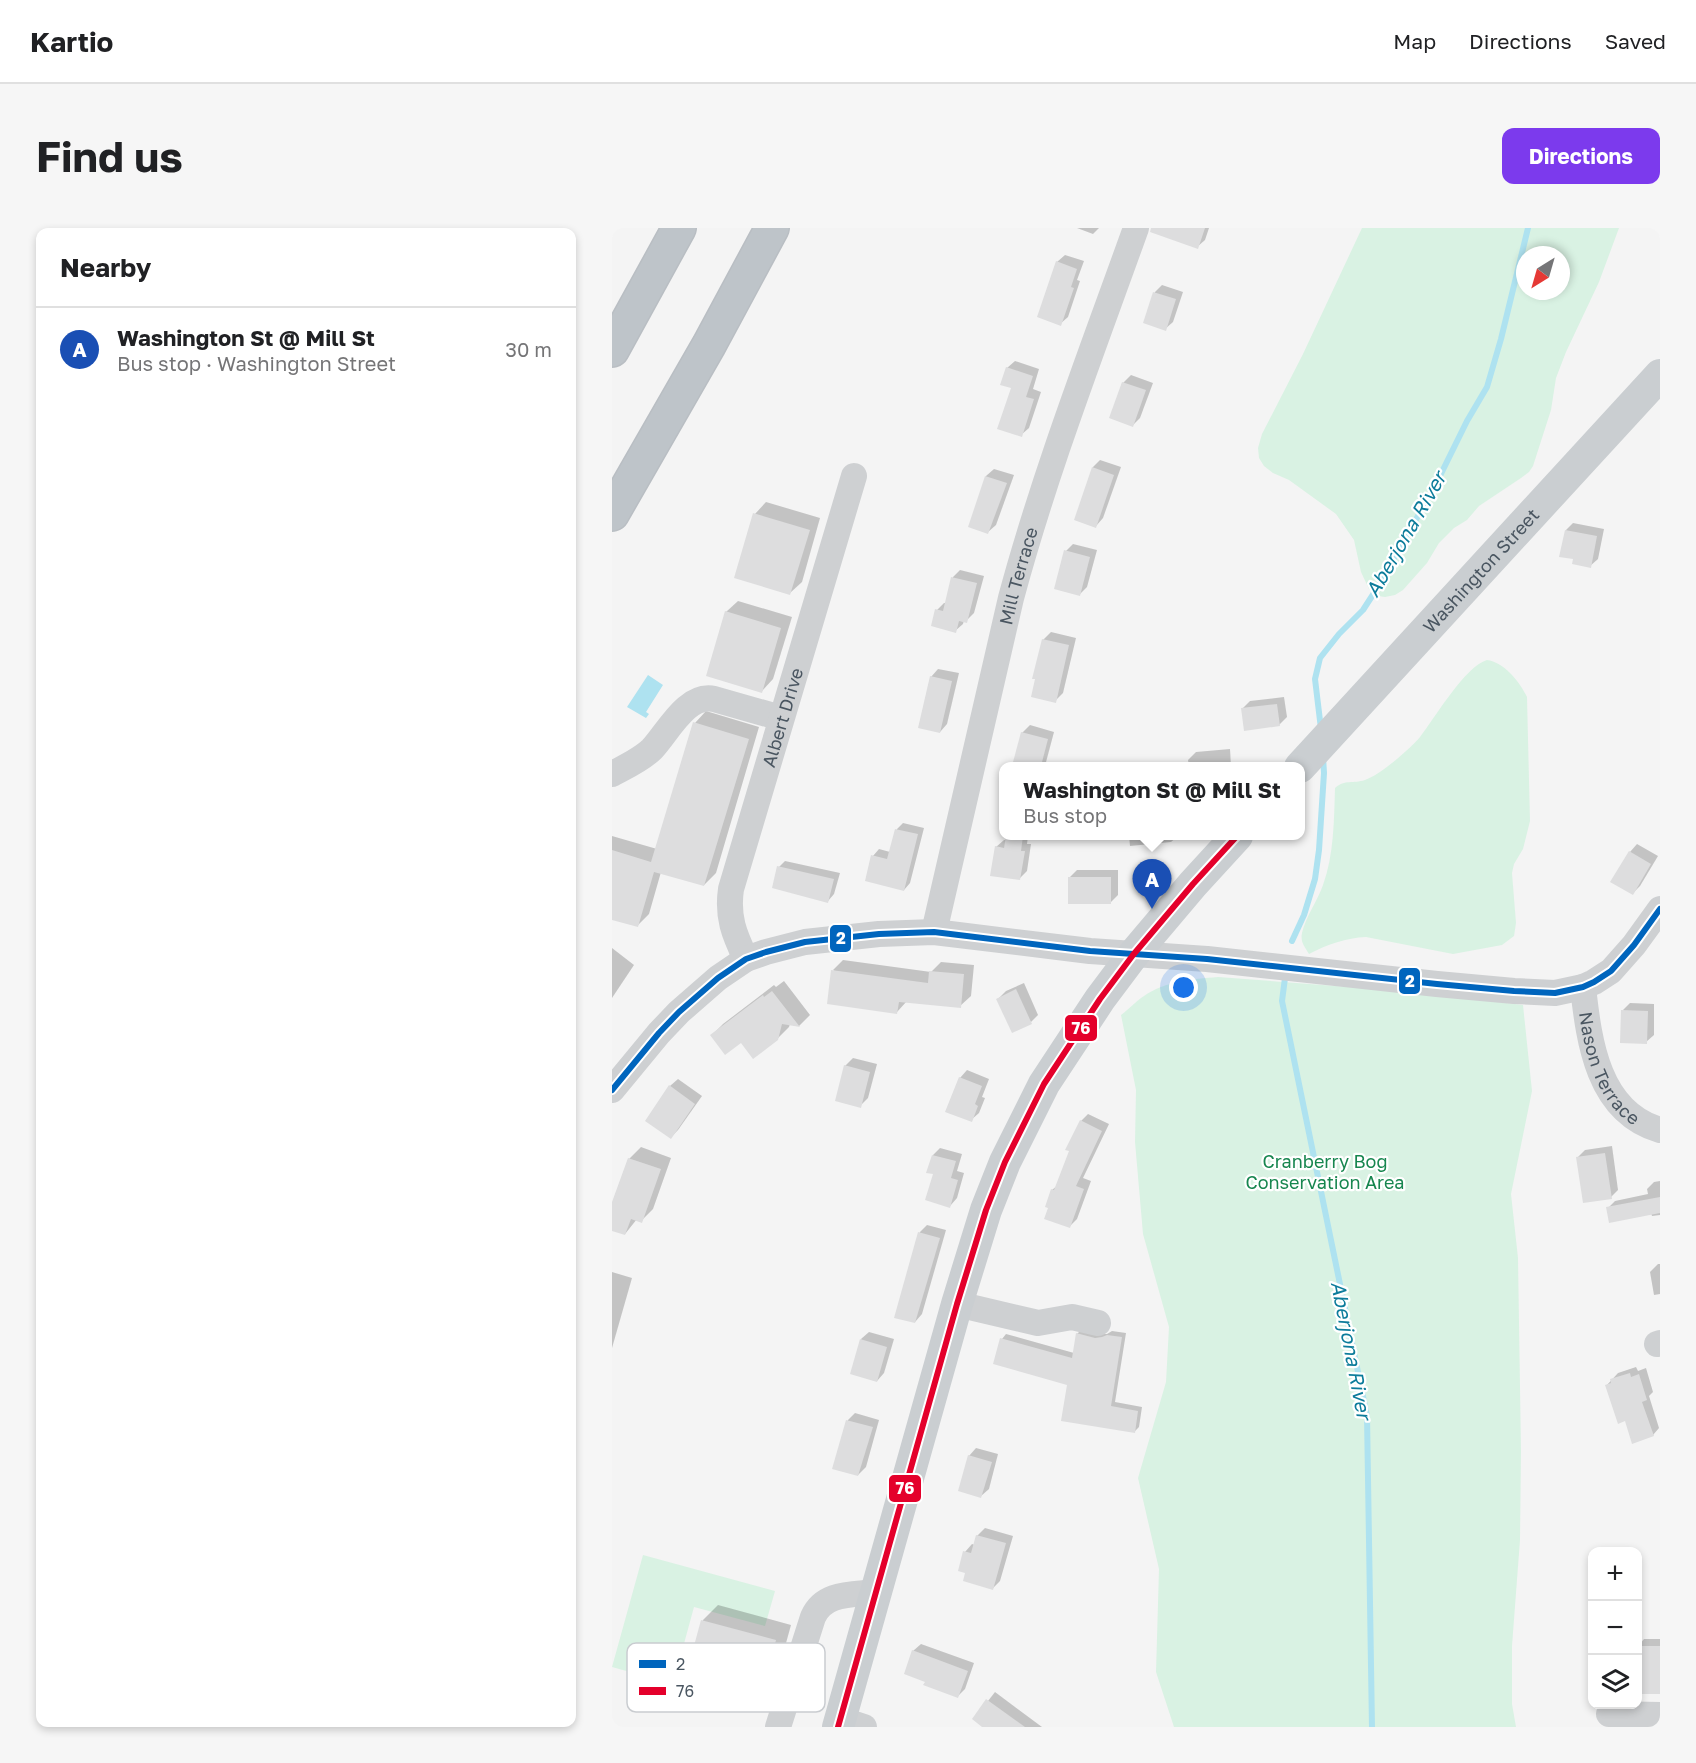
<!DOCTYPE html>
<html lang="en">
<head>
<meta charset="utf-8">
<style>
	:root { --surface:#fff; --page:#f6f6f6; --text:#202124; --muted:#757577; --line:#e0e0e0; --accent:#7c3aed }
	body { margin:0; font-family:"Golos Text",sans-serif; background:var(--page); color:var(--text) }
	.controls { position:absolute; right:18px; bottom:18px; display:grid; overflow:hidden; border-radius:12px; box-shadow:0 3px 9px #0003 }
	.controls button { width:54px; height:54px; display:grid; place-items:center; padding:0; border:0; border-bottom:2px solid var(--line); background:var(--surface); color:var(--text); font:30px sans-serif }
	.compass { position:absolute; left:904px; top:18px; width:54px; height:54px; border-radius:50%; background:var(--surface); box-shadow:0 3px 9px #0003; rotate:217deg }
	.you { position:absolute; left:572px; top:760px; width:21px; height:21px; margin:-15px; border:4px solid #fff; border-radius:50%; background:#1a73e8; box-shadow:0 0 0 9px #1a73e833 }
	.badge { display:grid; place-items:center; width:39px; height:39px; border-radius:50%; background:var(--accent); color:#fff; font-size:20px; font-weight:700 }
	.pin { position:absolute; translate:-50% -50px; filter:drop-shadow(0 2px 3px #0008) }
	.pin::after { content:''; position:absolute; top:32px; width:21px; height:18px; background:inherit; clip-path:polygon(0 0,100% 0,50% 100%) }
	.popup { position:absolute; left:387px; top:534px; width:306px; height:78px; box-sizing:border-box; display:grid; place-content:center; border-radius:12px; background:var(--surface); filter:drop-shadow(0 2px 4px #0005); font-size:20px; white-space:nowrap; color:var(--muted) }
	.popup b { font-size:22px; color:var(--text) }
	.popup::after { content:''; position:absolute; left:50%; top:100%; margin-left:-12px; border:12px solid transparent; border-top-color:var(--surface) }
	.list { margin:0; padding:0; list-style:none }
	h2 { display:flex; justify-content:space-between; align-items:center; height:78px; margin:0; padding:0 24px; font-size:26px }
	h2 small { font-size:20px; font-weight:400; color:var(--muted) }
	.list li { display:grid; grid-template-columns:39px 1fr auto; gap:18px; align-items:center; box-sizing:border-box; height:84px; padding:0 24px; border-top:2px solid var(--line) }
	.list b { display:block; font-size:22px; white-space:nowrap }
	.list p { margin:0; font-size:20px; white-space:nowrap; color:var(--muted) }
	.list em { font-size:20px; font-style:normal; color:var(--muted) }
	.icon { flex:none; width:33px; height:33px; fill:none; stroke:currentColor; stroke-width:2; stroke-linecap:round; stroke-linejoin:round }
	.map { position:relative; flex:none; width:1048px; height:1499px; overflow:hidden; border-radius:12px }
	header { display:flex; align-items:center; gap:36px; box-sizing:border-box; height:84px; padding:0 30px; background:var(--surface); border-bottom:2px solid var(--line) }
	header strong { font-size:28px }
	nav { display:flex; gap:33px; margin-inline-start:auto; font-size:21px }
	.intro { display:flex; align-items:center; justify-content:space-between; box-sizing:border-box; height:144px; padding:0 36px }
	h1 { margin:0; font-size:42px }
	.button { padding:15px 27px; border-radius:12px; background:var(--accent); color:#fff; font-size:21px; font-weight:700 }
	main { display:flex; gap:36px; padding:0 36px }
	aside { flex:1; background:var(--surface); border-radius:12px; box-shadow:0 3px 9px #0003 }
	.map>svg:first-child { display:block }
</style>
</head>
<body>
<header>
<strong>Kartio</strong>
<nav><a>Map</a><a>Directions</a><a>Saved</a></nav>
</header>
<div class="intro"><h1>Find us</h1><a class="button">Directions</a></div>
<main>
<aside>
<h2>Nearby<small></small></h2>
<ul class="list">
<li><span class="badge" style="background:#1a4fb4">A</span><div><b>Washington St @ Mill St</b><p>Bus stop · Washington Street</p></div><em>30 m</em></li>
</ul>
</aside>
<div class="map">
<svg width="1048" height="1499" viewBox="0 0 1048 1499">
	<rect width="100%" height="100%" fill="#f4f4f4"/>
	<g fill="#d9f2e3" fill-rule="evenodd">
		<path d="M 750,0 L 1007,0 L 987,54 L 954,124 L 944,150 L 939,182 L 921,238 L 917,244 L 909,250 L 867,278 L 855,292 L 842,300 L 827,315 L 815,335 L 791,362 L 783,367 L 773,369 L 766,368 L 757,361 L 749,344 L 742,312 L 724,286 L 677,252 L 661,245 L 652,238 L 647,230 L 646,220 L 650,206 L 691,126 ZM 913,27 L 949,27 L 949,63 L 913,63 Z"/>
		<path d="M 875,432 C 892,434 908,454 915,469 L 918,593 L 911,621 L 902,636 L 900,645 L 904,695 L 902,708 L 890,717 L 841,726 L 754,709 C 734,710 716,716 697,726 C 693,719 688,714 690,705 C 694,688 705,674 711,657 C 722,627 722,592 723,560 C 733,551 741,556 753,552 C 768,547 798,521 808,509 C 823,490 853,438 875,432 Z"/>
		<path d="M 606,749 L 803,764 L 911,777 L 920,863 L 899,966 L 906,1030 L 909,1223 L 908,1312 L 900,1418 L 900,1476 L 904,1499 L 562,1499 L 544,1444 L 547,1341 L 526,1250 L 554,1154 L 557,1099 L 531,1006 L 523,914 L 524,862 L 509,787 C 517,781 524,773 532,768 C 554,753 580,751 606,749 Z"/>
		<polygon points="31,1327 163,1363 153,1398 82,1379 61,1456 0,1439"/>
	</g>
	<polygon fill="#aee2f0" points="36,447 51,457 34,484 37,486 34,490 15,479"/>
	<g fill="#0003">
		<polygon points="465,0 487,0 481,6"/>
		<polygon points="566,0 597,0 593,12 585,19"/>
		<polygon points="453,27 472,33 465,52 468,53 456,89 448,96 445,34"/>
		<polygon points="550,57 571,64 561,94 553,101 533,94 543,64"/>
		<polygon points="403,133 427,141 421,161 429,164 417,200 409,207 401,159 395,140"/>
		<polygon points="519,147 541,155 528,190 521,197 511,155"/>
		<polygon points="488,232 509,239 491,290 484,298 481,239"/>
		<polygon points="382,241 402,247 384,297 376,304 374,248"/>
		<polygon points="154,274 208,290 190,354 178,365 143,286"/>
		<polygon points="961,295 992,301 986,331 978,338 963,330 954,302"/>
		<polygon points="461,316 485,322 475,359 468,366 454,323"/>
		<polygon points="348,342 372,348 362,385 354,393 352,392 351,396 343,403 325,382 332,375 334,375 341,349"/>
		<polygon points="126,373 180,389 161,451 150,463 114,384"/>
		<polygon points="439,404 464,410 451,465 443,473 431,412"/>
		<polygon points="326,441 347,445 335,496 328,504 319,449"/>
		<polygon points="672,469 675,489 667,497 630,481 638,473"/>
		<polygon points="94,483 147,499 104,645 92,657 49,644 37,686 25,698 0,690 0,608 45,621 83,495"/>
		<polygon points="418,497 442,504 433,538 401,538 410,505"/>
		<polygon points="618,521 619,538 577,538 576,532 584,524"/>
		<polygon points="291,595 312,600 298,655 292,662 261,628 267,621 278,624 285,601"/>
		<polygon points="396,608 416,608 415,616 419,616 415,643 408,650 384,619 392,612 395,612"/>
		<polygon points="517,608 566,608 559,614 518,618"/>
		<polygon points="1025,616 1046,628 1028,658 1020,666 1018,624"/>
		<polygon points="173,633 228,645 222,666 216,673 167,639"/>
		<polygon points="465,642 506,642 506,667 498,675 457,650"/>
		<polygon points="0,720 22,737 0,770"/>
		<polygon points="231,732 319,744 329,734 362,737 359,768 348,778 295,773 285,784 221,742"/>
		<polygon points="172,753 198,787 187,798 178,796 177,799 165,811 129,813 100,807 111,796 162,757 164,759"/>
		<polygon points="412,755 426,787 419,794 386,771 394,763"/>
		<polygon points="1018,775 1042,776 1042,807 1034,814 1011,782"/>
		<polygon points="241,830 265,836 256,870 248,878 233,838"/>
		<polygon points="355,842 377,851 370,869 373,870 367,885 359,892 348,850"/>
		<polygon points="66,851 90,868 66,902 59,909 58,858"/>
		<polygon points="476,886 497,896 471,950 479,953 465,991 457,999 440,962 446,957 469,893"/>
		<polygon points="1000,918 1006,962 999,969 965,930 973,922"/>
		<polygon points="29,919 59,930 41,981 29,993 25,991 13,1006 0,1001 0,979 17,931"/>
		<polygon points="328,920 350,926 345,943 352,945 345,970 338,978 322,945 321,927"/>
		<polygon points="1048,953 1048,987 1040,988 1039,985 996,980 1003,973 1036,966 1035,961 1042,954"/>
		<polygon points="315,997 334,1002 310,1086 303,1094 284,1089 308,1004"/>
		<polygon points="1046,1036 1048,1036 1048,1066 1042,1067 1038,1044"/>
		<polygon points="0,1044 20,1050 0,1120"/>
		<polygon points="469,1102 488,1106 495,1106 500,1103 514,1105 503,1174 530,1179 527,1199 522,1204 457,1156 390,1111 394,1106 462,1125 465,1106"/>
		<polygon points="257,1104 282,1111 272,1145 265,1153 249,1111"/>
		<polygon points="1024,1139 1026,1143 1034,1140 1041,1164 1037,1168 1047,1200 1041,1207 1014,1191 995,1157 1006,1145"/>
		<polygon points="243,1185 267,1192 254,1239 246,1247 222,1240 236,1192"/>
		<polygon points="364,1220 386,1226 377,1261 369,1268 357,1228"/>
		<polygon points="373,1300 401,1308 388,1353 381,1360 355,1344 353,1324 360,1316 363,1317 365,1308"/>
		<polygon points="106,1377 179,1397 163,1455 148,1470 75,1450 91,1392"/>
		<polygon points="1032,1411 1048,1411 1048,1465 1026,1465 1026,1418"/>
		<polygon points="309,1416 362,1435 353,1461 346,1468 315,1453 301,1423"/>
		<polygon points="383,1464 430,1499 373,1499 362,1491"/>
	</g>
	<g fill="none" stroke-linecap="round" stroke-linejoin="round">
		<g stroke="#aee2f0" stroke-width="6">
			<polyline points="709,501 703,451 708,430 727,406 751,382 762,365 822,260 855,193 875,159 889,111 916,0"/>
			<polyline points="680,713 692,687 703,651 707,622 712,545 711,529"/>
			<polyline points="673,750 670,773 755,1188 760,1499"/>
		</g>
	</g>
	<g fill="#ddddde">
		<polygon points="539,0 593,0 586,21 538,4"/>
		<polygon points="444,33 465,41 459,59 462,60 449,98 425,89"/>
		<polygon points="541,64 564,71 554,103 531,95"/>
		<polygon points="394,139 421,148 414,169 422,171 410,209 385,201 399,160 388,157"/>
		<polygon points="510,154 534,162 521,199 497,190"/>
		<polygon points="480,239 502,247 484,300 462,292"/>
		<polygon points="373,248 395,255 376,306 356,299"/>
		<polygon points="141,285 198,302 178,367 122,350"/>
		<polygon points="953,302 985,308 979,340 960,336 961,331 947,329"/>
		<polygon points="452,322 478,329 468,368 442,361"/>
		<polygon points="339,349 365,355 355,395 347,393 344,405 319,398 323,381 331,383"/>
		<polygon points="113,383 169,400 150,465 94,448"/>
		<polygon points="430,411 457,417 444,475 419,469 423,451 420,451"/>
		<polygon points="318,448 340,453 328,505 306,500"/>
		<polygon points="665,476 668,498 632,503 629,480"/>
		<polygon points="81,494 137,511 92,658 42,644 26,699 0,692 0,622 39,634"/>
		<polygon points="409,504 436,511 429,538 400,538"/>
		<polygon points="283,601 306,606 292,663 253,653 259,627 275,631"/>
		<polygon points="394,608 411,608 409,623 413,623 408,652 378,648 383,618 392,620"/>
		<polygon points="1017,623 1039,636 1021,667 998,654"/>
		<polygon points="165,638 222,651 216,675 160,660"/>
		<rect x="456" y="649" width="43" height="27"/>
		<polygon points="219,742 316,755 317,743 352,746 349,780 287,774 285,786 215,776"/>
		<polygon points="404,761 420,796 400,805 384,771"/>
		<polygon points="160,763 188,799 170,796 166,812 141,831 129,815 113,827 98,807 151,767 152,769"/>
		<polygon points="1009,782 1036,783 1035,816 1008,815"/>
		<polygon points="232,837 258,844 249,880 223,873"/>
		<polygon points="347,849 370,858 363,876 366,878 360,894 333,884"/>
		<polygon points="57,857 83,876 59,911 33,893"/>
		<polygon points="468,892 490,903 464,958 472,961 458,1000 432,991 436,980 433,979 439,961 442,962 457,923 453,922"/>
		<polygon points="993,925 1000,971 971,975 964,929"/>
		<polygon points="320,927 344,933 339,950 346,952 338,980 313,972 321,946 314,945"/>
		<polygon points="16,930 49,941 30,995 19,991 13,1007 0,1003 0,974"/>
		<polygon points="1048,969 1048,985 997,995 994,979"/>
		<polygon points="306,1004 328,1010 303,1095 282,1090"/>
		<polygon points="464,1105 483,1110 490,1109 495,1107 510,1109 499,1178 526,1183 523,1205 449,1193 455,1157 381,1136 388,1110 460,1130"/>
		<polygon points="248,1111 275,1119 265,1154 238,1146"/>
		<polygon points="1018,1145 1019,1149 1027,1146 1035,1172 1030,1174 1042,1208 1020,1216 1013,1193 1006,1196 993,1157 999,1155 998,1151"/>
		<polygon points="234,1192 261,1199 246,1248 220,1241"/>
		<polygon points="356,1227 380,1234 369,1270 346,1263"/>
		<polygon points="364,1307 394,1315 381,1362 351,1353 353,1345 346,1343 351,1323 359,1325"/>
		<polygon points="89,1392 164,1412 148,1472 73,1451"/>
		<rect x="1026" y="1418" width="22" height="48"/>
		<polygon points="300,1422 356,1443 346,1470 311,1457 313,1454 292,1446"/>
		<polygon points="374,1471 413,1499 370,1499 360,1491"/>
	</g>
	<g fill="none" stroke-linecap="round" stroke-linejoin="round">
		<g stroke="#b9bec3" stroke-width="36">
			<g id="highway">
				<polyline points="0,122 67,0"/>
				<polyline points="0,286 97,117 160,0"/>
			</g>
		</g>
		<g stroke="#ced0d2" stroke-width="26">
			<path d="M 0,546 C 13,539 29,532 40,521 C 56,504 75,465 102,471 L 169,490"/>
			<path id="s1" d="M 322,704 L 399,370 C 433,244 480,123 524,0"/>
			<path id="s2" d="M 134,731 C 122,706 115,689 119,661 L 242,248"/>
			<path id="s3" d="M 971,759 C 977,814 986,884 1048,902"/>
			<polyline points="0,862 47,805 67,784 106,750 134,731 154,724 193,714 267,706 322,704 478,723 595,731 825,756 902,763 943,765 971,759 982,754 999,743 1022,717 1048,681"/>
			<polyline points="345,1076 426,1095 460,1089 486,1095"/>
			<polyline points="1045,1116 1048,1115"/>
			<polyline points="997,1486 1048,1487"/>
			<polyline points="228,1491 252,1499"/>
			<path d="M 166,1499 L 201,1389 C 212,1364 240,1367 264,1364"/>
		</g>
		<g stroke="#caced1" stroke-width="32">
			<path id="s4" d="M 688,539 L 1048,147"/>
			<polyline points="226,1499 345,1076 374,982 393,934 432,856 488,771 521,727 581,656 625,608"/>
		</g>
		<use href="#highway" stroke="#bec4c9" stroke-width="33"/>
		<g stroke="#fff" stroke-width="10">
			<polyline id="bus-1" points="0,862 47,805 67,784 106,750 134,731 154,724 193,714 267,706 322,704 478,723 595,731 825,756 902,763 943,765 971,759 982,754 999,743 1022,717 1048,681"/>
		</g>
		<g stroke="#fff" stroke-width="10">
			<polyline id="bus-2" points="226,1499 345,1076 374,982 393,934 432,856 488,771 521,727 581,656 625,608"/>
		</g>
		<use href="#bus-1" stroke="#0065bd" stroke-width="6"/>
		<use href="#bus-2" stroke="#e4002b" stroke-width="6"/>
	</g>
	<g text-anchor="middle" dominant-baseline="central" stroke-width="4.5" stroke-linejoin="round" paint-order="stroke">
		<g font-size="18" fill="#4a5661" stroke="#fff">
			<text stroke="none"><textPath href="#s4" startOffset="267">Washington Street</textPath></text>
			<text stroke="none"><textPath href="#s1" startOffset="366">Mill Terrace</textPath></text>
			<text stroke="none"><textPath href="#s2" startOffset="252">Albert Drive</textPath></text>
			<text stroke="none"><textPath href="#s3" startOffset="87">Nason Terrace</textPath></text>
		</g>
		<g font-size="18" fill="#17864f" stroke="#fff">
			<text x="713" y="933">Cranberry Bog<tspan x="713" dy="21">Conservation Area</tspan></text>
		</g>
		<g font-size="20" font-style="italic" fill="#0c7c9b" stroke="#fff">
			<text transform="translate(793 306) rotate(-60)">Aberjona River</text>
			<text transform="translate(740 1122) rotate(79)">Aberjona River</text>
		</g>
	</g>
	<rect x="15" y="1415" width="198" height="69" rx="9" fill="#fff" stroke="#c9ccd0" stroke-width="1.5"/>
	<rect x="27" y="1432" width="27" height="8" fill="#0065bd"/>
	<rect x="27" y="1459" width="27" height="8" fill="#e4002b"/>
	<g font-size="16" fill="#4a5661">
		<text x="64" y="1442">2</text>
		<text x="64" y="1469">76</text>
	</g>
	<g stroke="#fff" stroke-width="2">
		<rect x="217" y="696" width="23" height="29" rx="6" fill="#0065bd"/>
		<rect x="786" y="739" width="23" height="28" rx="6" fill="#0065bd"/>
		<rect x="452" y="786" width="34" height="28" rx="6" fill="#e4002b"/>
		<rect x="276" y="1246" width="34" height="29" rx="6" fill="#e4002b"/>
	</g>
	<g font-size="16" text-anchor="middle" font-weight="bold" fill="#fff">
		<text x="229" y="716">2</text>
		<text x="798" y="759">2</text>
		<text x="469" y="806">76</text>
		<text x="293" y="1266">76</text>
	</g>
</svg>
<div class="controls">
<button>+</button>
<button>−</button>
<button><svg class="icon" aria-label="layers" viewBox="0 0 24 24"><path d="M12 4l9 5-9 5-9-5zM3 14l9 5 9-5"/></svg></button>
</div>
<svg class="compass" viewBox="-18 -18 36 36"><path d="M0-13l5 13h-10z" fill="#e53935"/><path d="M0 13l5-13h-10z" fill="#757577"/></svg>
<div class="you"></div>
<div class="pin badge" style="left:540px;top:681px;background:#1a4fb4">A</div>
<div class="popup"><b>Washington St @ Mill St</b>Bus stop</div>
</div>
</main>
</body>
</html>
